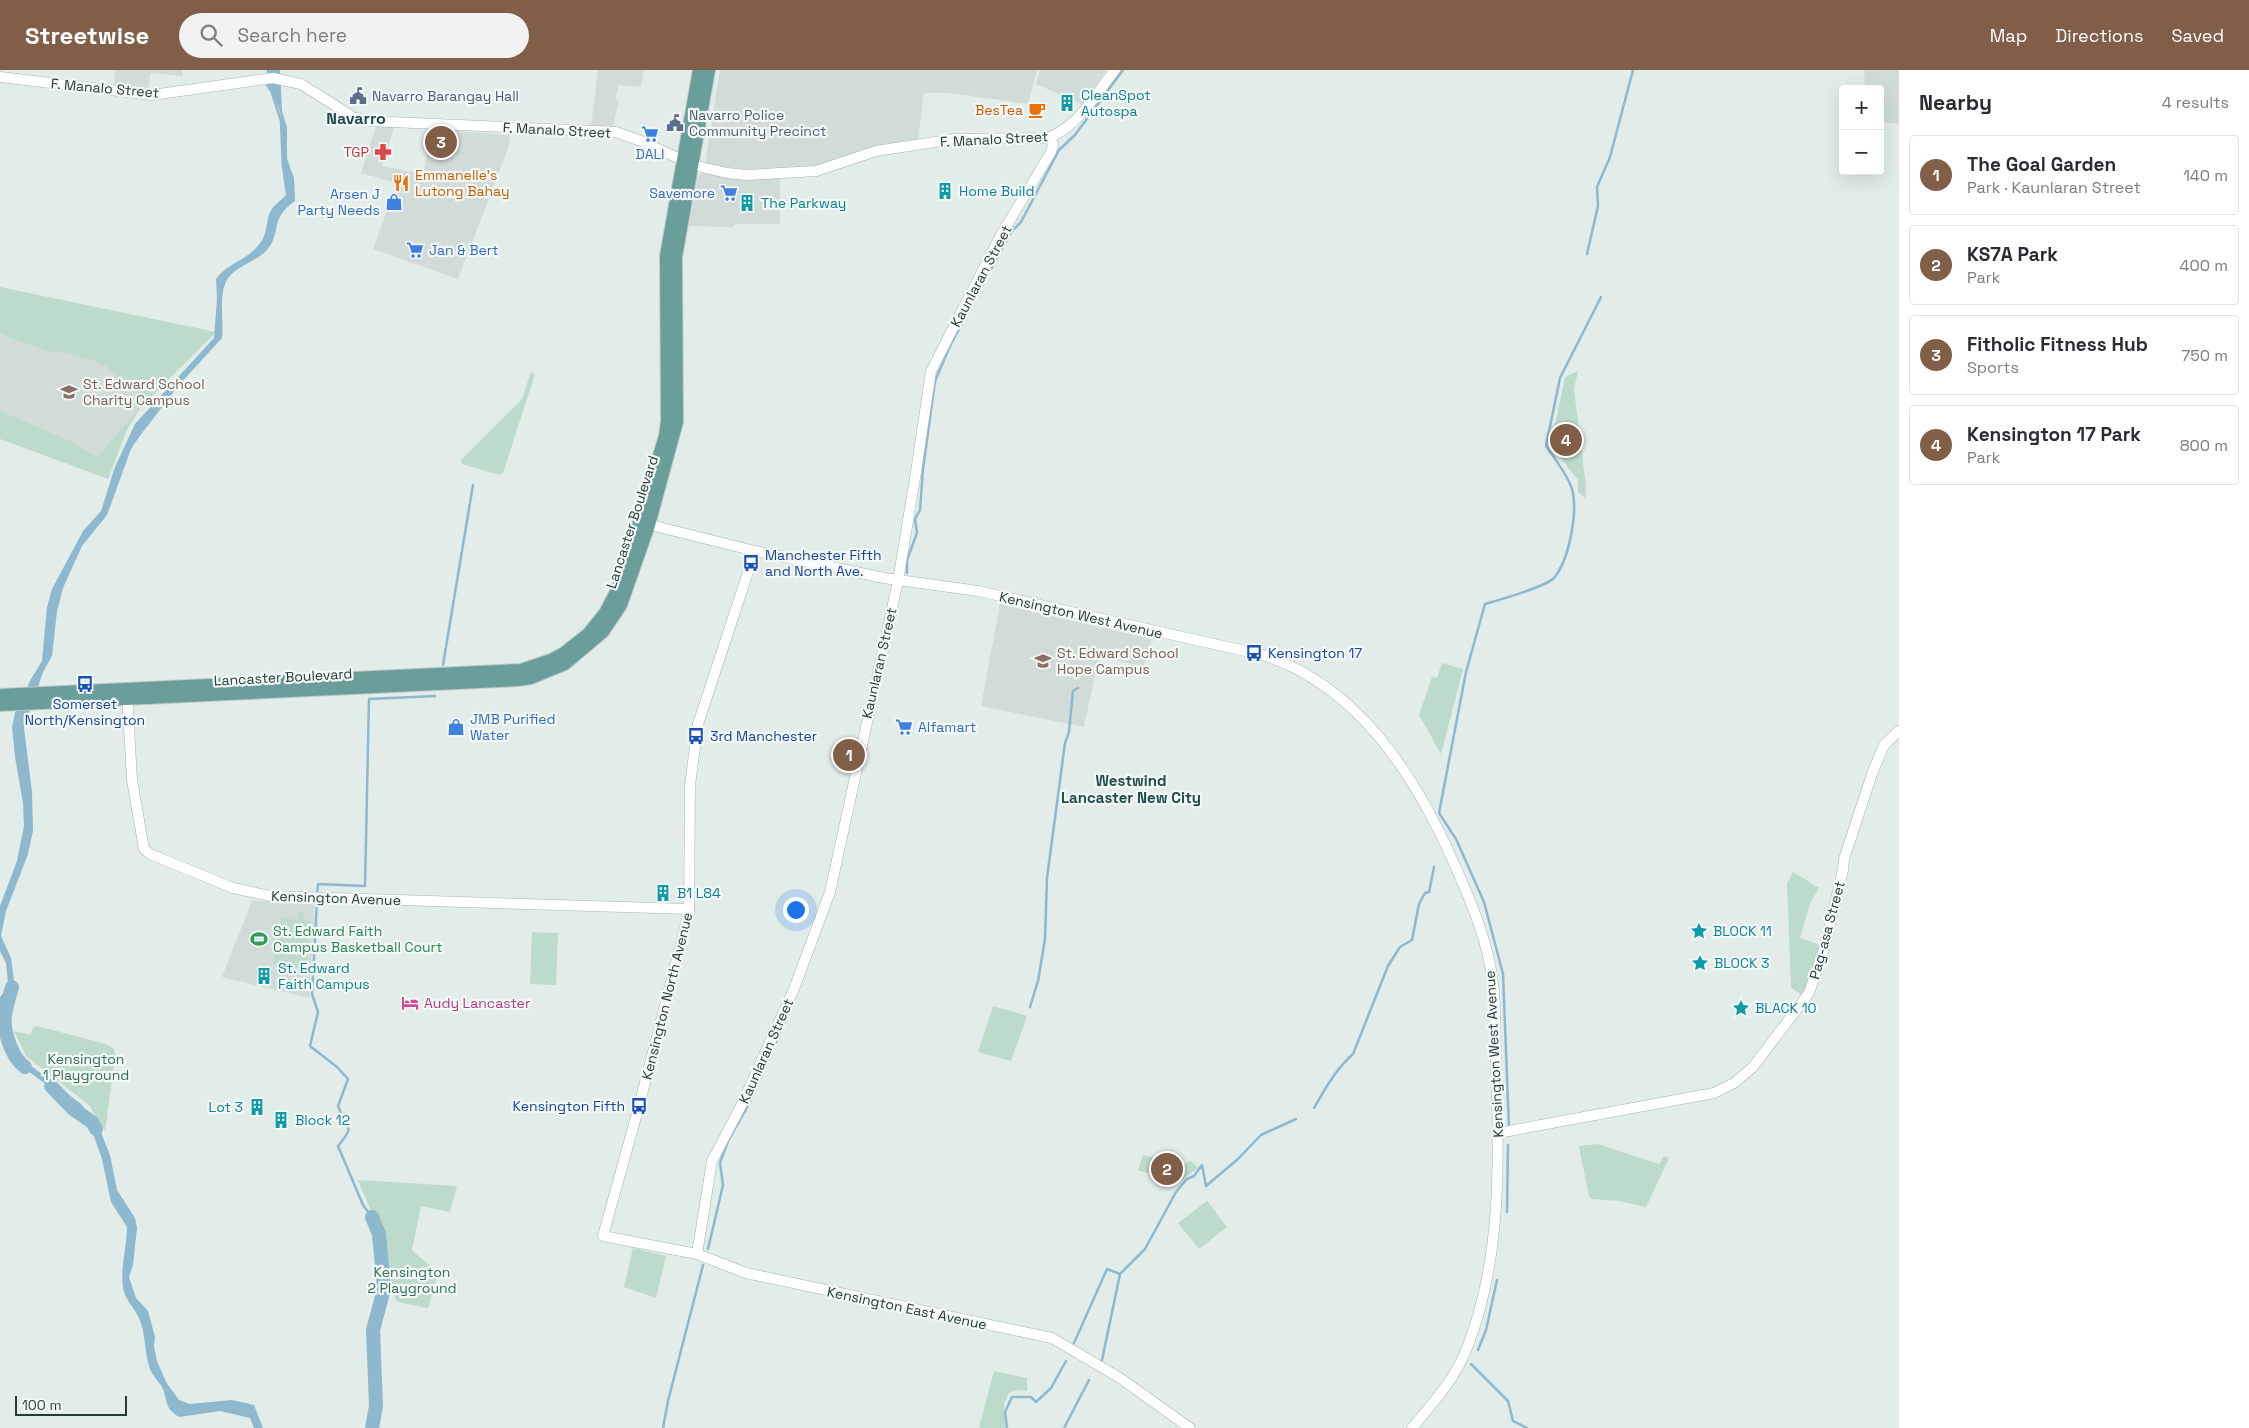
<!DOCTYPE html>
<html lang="en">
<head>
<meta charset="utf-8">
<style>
	:root { --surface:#fff; --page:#f2f2f3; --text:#2b2b33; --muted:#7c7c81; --line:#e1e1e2; --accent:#805e48 }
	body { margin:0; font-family:"Space Grotesk",sans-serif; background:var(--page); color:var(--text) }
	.controls { position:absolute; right:15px; top:15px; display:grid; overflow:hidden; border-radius:5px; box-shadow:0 5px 20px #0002 }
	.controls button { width:45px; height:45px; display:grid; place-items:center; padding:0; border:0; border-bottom:1px solid var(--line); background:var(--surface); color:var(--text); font:25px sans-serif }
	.scale { position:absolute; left:15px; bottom:12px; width:112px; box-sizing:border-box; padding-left:5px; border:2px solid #233c39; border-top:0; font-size:14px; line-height:18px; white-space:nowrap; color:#233c39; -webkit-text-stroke:4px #f3f8f6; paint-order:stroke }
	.you { position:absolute; left:795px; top:839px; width:18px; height:18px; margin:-12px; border:4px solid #fff; border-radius:50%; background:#1a73e8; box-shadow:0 0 0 8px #1a73e833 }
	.badge { display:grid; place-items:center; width:32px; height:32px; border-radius:50%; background:var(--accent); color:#fff; font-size:16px; font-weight:700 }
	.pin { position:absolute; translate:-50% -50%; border:2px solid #fff; box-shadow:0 1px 5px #0006 }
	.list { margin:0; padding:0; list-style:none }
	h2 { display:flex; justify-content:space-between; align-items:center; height:65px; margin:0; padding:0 20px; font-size:21px }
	h2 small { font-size:16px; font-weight:400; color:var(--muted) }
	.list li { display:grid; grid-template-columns:32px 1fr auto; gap:15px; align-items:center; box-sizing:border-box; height:80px; margin:0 10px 10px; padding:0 10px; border:1px solid var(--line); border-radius:5px }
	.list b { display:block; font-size:19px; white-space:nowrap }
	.list p { margin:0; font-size:16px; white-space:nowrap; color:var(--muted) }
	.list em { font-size:16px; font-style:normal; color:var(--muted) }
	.icon { flex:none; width:28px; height:28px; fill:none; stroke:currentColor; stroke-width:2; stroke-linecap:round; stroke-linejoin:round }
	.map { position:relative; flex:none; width:1899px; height:1358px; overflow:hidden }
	header { display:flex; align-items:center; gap:30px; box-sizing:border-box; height:70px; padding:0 25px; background:var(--accent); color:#fff }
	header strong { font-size:24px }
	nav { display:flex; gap:28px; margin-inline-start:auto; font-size:18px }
	.search { width:350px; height:45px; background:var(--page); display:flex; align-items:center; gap:12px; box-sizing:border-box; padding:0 18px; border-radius:28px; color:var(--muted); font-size:19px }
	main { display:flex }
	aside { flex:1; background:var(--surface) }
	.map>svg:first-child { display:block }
</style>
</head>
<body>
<header>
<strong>Streetwise</strong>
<div class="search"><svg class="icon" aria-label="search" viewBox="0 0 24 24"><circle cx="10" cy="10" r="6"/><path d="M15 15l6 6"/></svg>Search here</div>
<nav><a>Map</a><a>Directions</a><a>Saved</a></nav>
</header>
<main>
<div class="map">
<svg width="1899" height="1358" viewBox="0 0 1899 1358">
	<rect width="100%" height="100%" fill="#e2ece9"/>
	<g fill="#d1dbd8">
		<polygon points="115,0 182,0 183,6 150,3 149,20 114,15"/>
		<polygon points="598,0 644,0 641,17 619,15 615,30 619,31 613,57 591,57"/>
		<polygon points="720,0 1037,0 1028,34 949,23 924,23 918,69 872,77 820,95 765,100 716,97 705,94"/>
		<polygon points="1040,0 1106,0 1083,35 1036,14"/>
		<polygon points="1864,0 1899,0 1899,54 1880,52 1880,19 1865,19"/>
		<polygon points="376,56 394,57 382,96 423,104 432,59 510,65 509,76 458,209 373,179 397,113 361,103"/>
		<polygon points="703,103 730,107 780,108 780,154 736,154 732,157 689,156 698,106"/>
		<polygon points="0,264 55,284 59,281 90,290 107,297 127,319 149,326 98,388 89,384 66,369 0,341"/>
		<polygon points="1000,534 1152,569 1143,597 1099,586 1084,657 981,636"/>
		<polygon points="252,831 315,832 309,928 222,907"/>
	</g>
	<g fill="#bddbca">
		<polygon points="0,217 216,262 141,337 127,360 108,409 0,369 0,341 66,369 98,387 149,326 127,319 107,297 90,290 59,281 55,284 0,264"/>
		<polygon points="1578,301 1574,319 1586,417 1585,428 1578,422 1578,410 1551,375 1565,307"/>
		<polygon points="531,302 535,304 503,403 499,405 462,394 461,390 522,329"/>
		<polygon points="1442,593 1463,599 1441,684 1419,645 1432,607 1437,608"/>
		<polygon points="1793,802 1819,818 1811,831 1800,868 1821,875 1809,914 1801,925 1791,917 1787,813"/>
		<polygon points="299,842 303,843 303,850 311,851 307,899 273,894 281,848 298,850"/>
		<polygon points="532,862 558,863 556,915 530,914"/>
		<polygon points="993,936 1027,946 1011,991 978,982"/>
		<polygon points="37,956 106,974 114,979 115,987 105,1061 89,1035 26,986 14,961 31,965 33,957"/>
		<polygon points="1598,1074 1659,1094 1664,1086 1669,1088 1646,1137 1619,1131 1592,1129 1589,1126 1579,1076"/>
		<polygon points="1143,1085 1184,1096 1190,1090 1198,1098 1178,1113 1138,1100"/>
		<polygon points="358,1110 457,1116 450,1142 421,1136 412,1180 438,1203 428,1238 397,1232 388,1213 385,1160 371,1141"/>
		<polygon points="1207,1131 1227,1157 1199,1179 1178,1153"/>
		<polygon points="633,1178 666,1186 656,1228 624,1217"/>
		<polygon points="994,1301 1027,1308 1027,1321 1016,1320 1009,1323 1004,1334 1005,1358 979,1358"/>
	</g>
	<path fill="#8eb8cd" d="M 267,0 L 280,0 L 282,41 L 287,57 L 287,89 L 294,108 L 295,131 C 269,149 282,162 267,180 C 255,193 231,197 225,214 C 219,230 224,251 222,268 L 179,315 L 139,367 L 131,379 L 107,445 L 82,476 L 63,518 L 57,541 L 52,586 L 43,602 L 24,658 L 32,722 L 33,761 L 28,784 L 6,841 L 1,866 L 11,888 L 15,919 L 1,945 L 1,955 L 13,982 L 81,1034 L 98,1055 L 110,1085 L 117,1120 L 135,1148 L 137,1158 L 133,1195 L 129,1207 L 136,1228 L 148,1241 L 155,1267 L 154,1276 L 157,1291 L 166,1312 L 179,1330 L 190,1334 L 232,1330 L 254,1335 L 263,1358 L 254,1358 L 250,1348 L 220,1341 L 179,1347 C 166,1338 168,1336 164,1322 C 162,1313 151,1306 149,1296 C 144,1280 146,1264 139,1248 C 134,1237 125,1230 123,1218 C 120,1197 127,1177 127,1157 L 111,1132 L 102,1089 L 91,1058 L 73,1035 L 10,987 L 0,966 L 0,927 L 6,920 L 8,913 L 6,893 L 0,881 L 0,836 L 17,791 L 24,756 L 23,733 L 15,687 L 12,657 L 15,643 L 31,609 L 42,591 L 47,537 L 52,519 L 83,461 L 101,441 L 115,397 L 135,354 L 214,268 L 217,229 L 216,209 C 227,194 244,191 256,178 C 270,165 264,151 272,139 C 275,134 282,130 286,125 C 284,113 282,102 282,90 C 282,60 287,42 266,16 Z"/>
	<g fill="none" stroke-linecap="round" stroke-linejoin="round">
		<g stroke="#8eb8cd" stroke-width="2.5">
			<polyline points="272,23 281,51 283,98"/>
			<polyline points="1587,184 1598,136 1597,117 1610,87 1633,0"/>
			<polyline points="907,503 907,490 917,463 915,449 920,440 923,399 935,311 950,276 1011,162 1021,152 1059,80 1075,65 1123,0"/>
			<polyline points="443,595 473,415"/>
			<polyline points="317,825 318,814 365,816 369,629 435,626"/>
			<path d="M 317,831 L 312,924 L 318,942 L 310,976 L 337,997 L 348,1009 L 338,1036 C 346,1060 357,1053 338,1076 L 363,1135 L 372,1147"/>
			<polyline points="1030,937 1038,911 1045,869 1047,808 1065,673 1069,662 1073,621 1078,618"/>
			<path d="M 1314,1038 C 1325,1019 1336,999 1353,984 L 1388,896 L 1400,877 L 1412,870 L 1419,834 L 1425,823 L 1429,822 L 1434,797"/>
			<path d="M 1509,1058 L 1503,904 L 1484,832 L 1456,769 L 1439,743 L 1466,602 L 1485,534 C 1499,530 1545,517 1554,508 C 1569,490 1577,446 1573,423 C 1571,410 1554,387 1546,376 L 1560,308 L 1601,227"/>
			<polyline points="1507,1142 1508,1075"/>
			<polyline points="708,1179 723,1115 720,1093 728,1071 750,1032 787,947"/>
			<polyline points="1074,1273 1107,1199 1120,1204 1145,1179 1176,1122 1187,1109 1194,1106 1202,1095 1206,1116 1238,1089 1261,1065 1296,1049"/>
			<polyline points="1478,1280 1486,1260 1497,1210"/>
			<polyline points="1102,1290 1120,1204"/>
			<polyline points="1471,1294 1508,1331 1513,1351 1527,1358"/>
			<polyline points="663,1358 668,1331 703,1195"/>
			<polyline points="1007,1358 1005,1342 1012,1327 1031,1327 1036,1332 1051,1318 1066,1291"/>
			<polyline points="1064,1358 1089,1310"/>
		</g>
		<g stroke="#8eb8cd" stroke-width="14">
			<path d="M 12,917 C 5,943 0,951 11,978 C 15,986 18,992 25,997"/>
			<polyline points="51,1016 73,1039 92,1052 96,1059"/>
			<polyline points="372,1358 376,1336 373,1260 384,1219 379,1164 372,1147"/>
		</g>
		<g stroke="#a5b4b1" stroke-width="11">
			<g id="minor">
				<path d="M 0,7 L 152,25 L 273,8 L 301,14 L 353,47 L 369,51 L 616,62 L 641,71 L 693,95 L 727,103 L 747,105 L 816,101 L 876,81 L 955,69 L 1046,68 C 1077,59 1095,25 1115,0"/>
				<path d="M 643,453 L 755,481 L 884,508 L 978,521 L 1263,585 C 1358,616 1414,704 1453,791 C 1468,825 1483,859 1490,895 C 1497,928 1495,963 1496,997 C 1499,1091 1502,1189 1467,1278 C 1455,1309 1433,1333 1412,1358"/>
				<polyline points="755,481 698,654 690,715 689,843 639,1036 603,1166 697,1184 746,1203 1052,1268 1120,1308 1190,1358"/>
				<polyline points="127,623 132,710 144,779 150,784 233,818 270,826 689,839"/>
				<polyline points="1498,1063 1714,1023 1734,1013 1753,997 1809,923 1824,879 1843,800 1844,789 1872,704 1884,675 1899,661"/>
				<polyline points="697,1184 712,1091 742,1034 794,919 830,822 898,511 916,402 931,301 1001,165 1051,82 1053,75 1050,67"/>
			</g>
		</g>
		<g stroke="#c1c8c8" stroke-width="14">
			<g id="major">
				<polyline points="0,625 521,600 551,590 564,583 588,564 605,543 617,520 627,491 665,366 667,351 666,186 699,0"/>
				<polyline points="0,635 518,610 531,608 565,594 603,562 621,535 649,455 677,352 676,187 709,0"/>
			</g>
		</g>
		<use href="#minor" stroke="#fff" stroke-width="10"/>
		<use href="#major" stroke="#6a9e9a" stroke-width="12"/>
	</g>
	<defs>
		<g id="civic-bare" transform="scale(1.35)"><path d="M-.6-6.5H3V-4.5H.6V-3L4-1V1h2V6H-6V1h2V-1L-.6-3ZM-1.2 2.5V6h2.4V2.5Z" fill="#5c6f8a" stroke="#f3f8f6" stroke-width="2.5" paint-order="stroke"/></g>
		<g id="building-bare" transform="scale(1.35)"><path d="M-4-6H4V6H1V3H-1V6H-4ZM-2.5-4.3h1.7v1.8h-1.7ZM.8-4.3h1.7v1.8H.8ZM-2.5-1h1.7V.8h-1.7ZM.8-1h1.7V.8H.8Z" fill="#0f9aa8" stroke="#f3f8f6" stroke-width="2.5" paint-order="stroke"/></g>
		<g id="cafe-bare" transform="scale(1.35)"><path d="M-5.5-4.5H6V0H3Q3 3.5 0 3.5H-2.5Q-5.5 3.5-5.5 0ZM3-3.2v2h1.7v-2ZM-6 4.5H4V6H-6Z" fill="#e8710a" stroke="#f3f8f6" stroke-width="2.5" paint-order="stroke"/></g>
		<g id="supermarket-bare" transform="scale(1.35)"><path d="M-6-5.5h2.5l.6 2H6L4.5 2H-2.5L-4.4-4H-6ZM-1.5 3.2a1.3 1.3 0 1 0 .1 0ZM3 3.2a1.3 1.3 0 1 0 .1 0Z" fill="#3f7fe0" stroke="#f3f8f6" stroke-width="2.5" paint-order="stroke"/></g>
		<g id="pharmacy-bare" transform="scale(1.35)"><path d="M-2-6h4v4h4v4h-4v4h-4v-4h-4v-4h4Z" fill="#e0444e" stroke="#f3f8f6" stroke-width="2.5" paint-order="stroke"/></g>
		<g id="restaurant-bare" transform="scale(1.35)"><path d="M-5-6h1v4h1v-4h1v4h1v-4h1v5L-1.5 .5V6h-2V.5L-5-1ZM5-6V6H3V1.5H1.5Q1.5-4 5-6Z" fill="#e8710a" stroke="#f3f8f6" stroke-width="2.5" paint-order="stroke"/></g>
		<g id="shop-bare" transform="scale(1.35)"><path d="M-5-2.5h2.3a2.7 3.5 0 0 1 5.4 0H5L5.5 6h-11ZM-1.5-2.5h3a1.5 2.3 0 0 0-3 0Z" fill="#3f7fe0" stroke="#f3f8f6" stroke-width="2.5" paint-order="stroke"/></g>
		<g id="school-bare" transform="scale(1.35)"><path d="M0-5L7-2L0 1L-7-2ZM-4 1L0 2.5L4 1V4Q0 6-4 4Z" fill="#8d6e63" stroke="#f3f8f6" stroke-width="2.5" paint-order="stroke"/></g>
		<g id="bus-bare" transform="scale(1.35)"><path d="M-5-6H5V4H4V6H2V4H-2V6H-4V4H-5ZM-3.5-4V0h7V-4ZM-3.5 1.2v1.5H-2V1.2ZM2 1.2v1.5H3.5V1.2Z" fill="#1a4fb4" stroke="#f3f8f6" stroke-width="2.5" paint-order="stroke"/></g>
		<g id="sight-bare" transform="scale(1.35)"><path d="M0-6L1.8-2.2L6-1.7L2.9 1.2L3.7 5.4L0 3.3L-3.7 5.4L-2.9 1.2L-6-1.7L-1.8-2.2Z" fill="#0f9aa8" stroke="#f3f8f6" stroke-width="2.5" paint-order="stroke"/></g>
		<g id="stadium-bare" transform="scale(1.35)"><path d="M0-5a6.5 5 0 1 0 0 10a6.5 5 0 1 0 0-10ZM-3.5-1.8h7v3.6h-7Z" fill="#2e9e5b" stroke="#f3f8f6" stroke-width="2.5" paint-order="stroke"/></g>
		<g id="hotel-bare" transform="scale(1.35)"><path d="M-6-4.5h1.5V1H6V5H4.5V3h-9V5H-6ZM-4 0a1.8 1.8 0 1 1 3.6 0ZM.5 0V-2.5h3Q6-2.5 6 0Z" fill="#d1479c" stroke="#f3f8f6" stroke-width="2.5" paint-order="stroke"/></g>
	</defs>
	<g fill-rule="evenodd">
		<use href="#civic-bare" x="358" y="26"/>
		<use href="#building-bare" x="1067" y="33"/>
		<use href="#cafe-bare" x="1037" y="40"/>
		<use href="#civic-bare" x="675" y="53"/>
		<use href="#supermarket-bare" x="650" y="64"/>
		<use href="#pharmacy-bare" x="383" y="82"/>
		<use href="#restaurant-bare" x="401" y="113"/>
		<use href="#building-bare" x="945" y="121"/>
		<use href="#supermarket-bare" x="729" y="123"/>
		<use href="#shop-bare" x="394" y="132"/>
		<use href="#building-bare" x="747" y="133"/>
		<use href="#supermarket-bare" x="415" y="180"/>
		<use href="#school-bare" x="69" y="322"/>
		<use href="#bus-bare" x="751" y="493"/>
		<use href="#bus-bare" x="1254" y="583"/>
		<use href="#school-bare" x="1043" y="591"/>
		<use href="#bus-bare" x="85" y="614"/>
		<use href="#shop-bare" x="456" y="657"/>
		<use href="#supermarket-bare" x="904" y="657"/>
		<use href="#bus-bare" x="696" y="666"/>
		<use href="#building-bare" x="663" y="823"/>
		<use href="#sight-bare" x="1699" y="861"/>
		<use href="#stadium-bare" x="259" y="869"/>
		<use href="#sight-bare" x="1700" y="893"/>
		<use href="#building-bare" x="264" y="906"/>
		<use href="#hotel-bare" x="410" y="933"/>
		<use href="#sight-bare" x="1741" y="938"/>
		<use href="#bus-bare" x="639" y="1036"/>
		<use href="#building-bare" x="257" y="1037"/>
		<use href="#building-bare" x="281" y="1050"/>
	</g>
	<g text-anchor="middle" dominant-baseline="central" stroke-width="4.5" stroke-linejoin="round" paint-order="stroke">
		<g font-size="14" fill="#233c39" stroke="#f3f8f6">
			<text transform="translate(105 18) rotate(5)">F. Manalo Street</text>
			<text transform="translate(557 60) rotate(3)">F. Manalo Street</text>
			<text transform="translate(994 69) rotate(-3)">F. Manalo Street</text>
			<text transform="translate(981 206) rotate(-62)">Kaunlaran Street</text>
			<text transform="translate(632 452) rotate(-72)">Lancaster Boulevard</text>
			<text transform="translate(1081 545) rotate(13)">Kensington West Avenue</text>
			<text transform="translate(879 593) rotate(-77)">Kaunlaran Street</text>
			<text transform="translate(283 607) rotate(-3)">Lancaster Boulevard</text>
			<text transform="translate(336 828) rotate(2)">Kensington Avenue</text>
			<text transform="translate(1827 860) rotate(-75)">Pag-asa Street</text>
			<text transform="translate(667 926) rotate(-76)">Kensington North Avenue</text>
			<text transform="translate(766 981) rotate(-66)">Kaunlaran Street</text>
			<text transform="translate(1494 984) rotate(-93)">Kensington West Avenue</text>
			<text transform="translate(907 1238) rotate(12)">Kensington East Avenue</text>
		</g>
		<g font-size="14" fill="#0d838f" stroke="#f3f8f6" text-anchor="start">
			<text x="1081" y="25">CleanSpot<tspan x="1081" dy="16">Autospa</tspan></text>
			<text x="959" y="121">Home Build</text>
			<text x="761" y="133">The Parkway</text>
			<text x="677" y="823">B1 L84</text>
			<text x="1713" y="861">BLOCK 11</text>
			<text x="1714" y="893">BLOCK 3</text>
			<text x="278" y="898">St. Edward<tspan x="278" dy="16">Faith Campus</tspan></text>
			<text x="1755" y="938">BLACK 10</text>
			<text x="243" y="1037" text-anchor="end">Lot 3</text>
			<text x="295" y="1050">Block 12</text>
		</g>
		<g font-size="14" fill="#4e5e75" stroke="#f3f8f6" text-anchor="start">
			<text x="372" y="26">Navarro Barangay Hall</text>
			<text x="689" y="45">Navarro Police<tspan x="689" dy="16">Community Precinct</tspan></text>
		</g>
		<g font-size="14" fill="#c56008" stroke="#f3f8f6" text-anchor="end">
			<text x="1023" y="40">BesTea</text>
			<text x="415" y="105" text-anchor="start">Emmanelle's<tspan x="415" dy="16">Lutong Bahay</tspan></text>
		</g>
		<g font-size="14" fill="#be3a42" stroke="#f3f8f6" text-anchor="end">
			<text x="369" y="82">TGP</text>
		</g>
		<g font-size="14" fill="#366cbe" stroke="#f3f8f6" text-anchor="start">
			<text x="650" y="84" text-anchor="middle">DALI</text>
			<text x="715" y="123" text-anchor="end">Savemore</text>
			<text x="380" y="124" text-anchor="end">Arsen J<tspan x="380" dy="16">Party Needs</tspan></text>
			<text x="429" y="180">Jan &amp; Bert</text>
			<text x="470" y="649">JMB Purified<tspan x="470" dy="16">Water</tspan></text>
			<text x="918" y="657">Alfamart</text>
		</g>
		<g font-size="14" fill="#785e54" stroke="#f3f8f6" text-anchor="start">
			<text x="83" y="314">St. Edward School<tspan x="83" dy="16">Charity Campus</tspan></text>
			<text x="1057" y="583">St. Edward School<tspan x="1057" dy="16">Hope Campus</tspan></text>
		</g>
		<g font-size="14" fill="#164399" stroke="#f3f8f6" text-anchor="start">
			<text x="765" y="485">Manchester Fifth<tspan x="765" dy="16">and North Ave.</tspan></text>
			<text x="1268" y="583">Kensington 17</text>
			<text x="85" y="634" text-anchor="middle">Somerset<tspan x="85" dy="16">North/Kensington</tspan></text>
			<text x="710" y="666">3rd Manchester</text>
			<text x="625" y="1036" text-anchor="end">Kensington Fifth</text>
		</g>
		<g font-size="14" fill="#27864d" stroke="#f3f8f6" text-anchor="start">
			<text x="273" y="861">St. Edward Faith<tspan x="273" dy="16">Campus Basketball Court</tspan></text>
		</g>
		<g font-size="14" fill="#b23c85" stroke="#f3f8f6" text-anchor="start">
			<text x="424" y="933">Audy Lancaster</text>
		</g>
		<g font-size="14" fill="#307054" stroke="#f3f8f6">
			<text x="86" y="989">Kensington<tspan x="86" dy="16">1 Playground</tspan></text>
			<text x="412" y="1202">Kensington<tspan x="412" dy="16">2 Playground</tspan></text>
		</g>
		<g font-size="15" font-weight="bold" fill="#204d4a" stroke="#f3f8f6">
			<text x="1131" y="710">Westwind<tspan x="1131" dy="17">Lancaster New City</tspan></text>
		</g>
		<g font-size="16" font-weight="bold" fill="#204d4a" stroke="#f3f8f6">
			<text x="356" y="48">Navarro</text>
		</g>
	</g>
</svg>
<div class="controls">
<button>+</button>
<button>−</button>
</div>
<div class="scale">100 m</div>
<div class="you"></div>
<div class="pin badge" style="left:849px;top:685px">1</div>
<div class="pin badge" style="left:1167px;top:1099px">2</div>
<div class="pin badge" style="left:441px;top:72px">3</div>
<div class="pin badge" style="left:1566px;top:370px">4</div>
</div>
<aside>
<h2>Nearby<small>4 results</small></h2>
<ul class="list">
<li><span class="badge">1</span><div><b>The Goal Garden</b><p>Park · Kaunlaran Street</p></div><em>140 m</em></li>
<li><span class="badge">2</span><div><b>KS7A Park</b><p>Park</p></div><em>400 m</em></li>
<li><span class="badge">3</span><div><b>Fitholic Fitness Hub</b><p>Sports</p></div><em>750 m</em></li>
<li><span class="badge">4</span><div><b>Kensington 17 Park</b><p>Park</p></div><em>800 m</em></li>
</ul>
</aside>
</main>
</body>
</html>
